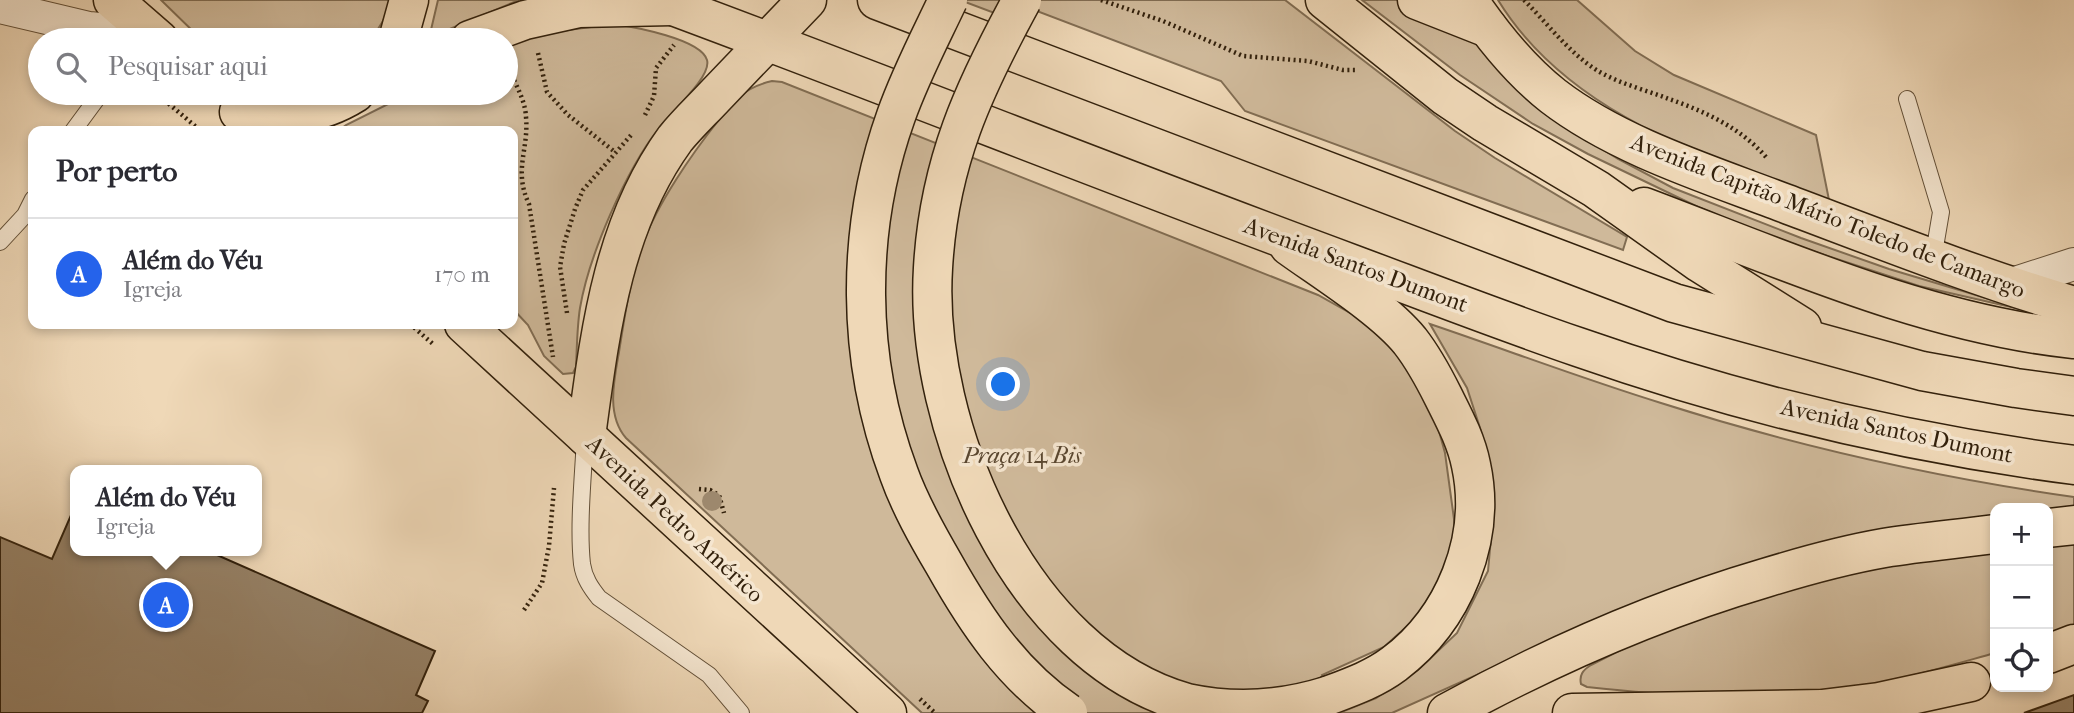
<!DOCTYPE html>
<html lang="pt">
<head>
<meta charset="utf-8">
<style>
	:root { --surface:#fff; --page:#f7f7f7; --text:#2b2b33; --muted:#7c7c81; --line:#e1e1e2; --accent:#2563eb }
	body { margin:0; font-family:"IM FELL French Canon",serif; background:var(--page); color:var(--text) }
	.controls { position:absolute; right:21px; bottom:21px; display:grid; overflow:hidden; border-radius:14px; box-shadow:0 4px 10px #0003 }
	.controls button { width:63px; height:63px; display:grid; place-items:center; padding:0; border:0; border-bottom:2px solid var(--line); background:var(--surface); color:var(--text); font:35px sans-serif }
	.you { position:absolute; left:1004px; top:385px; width:24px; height:24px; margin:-18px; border:5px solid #fff; border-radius:50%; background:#1a73e8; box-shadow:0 0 0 10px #1a73e833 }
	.badge { display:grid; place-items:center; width:46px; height:46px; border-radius:50%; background:var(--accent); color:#fff; font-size:23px; font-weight:700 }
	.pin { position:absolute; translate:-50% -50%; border:4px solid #fff; box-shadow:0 2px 7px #0006 }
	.popup { position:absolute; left:70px; top:465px; width:192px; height:91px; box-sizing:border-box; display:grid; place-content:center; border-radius:14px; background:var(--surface); filter:drop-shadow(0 2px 5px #0005); font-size:23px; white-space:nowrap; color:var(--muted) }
	.popup b { font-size:26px; color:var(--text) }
	.popup::after { content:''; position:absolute; left:50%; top:100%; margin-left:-14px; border:14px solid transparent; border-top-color:var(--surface) }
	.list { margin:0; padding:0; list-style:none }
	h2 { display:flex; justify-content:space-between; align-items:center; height:91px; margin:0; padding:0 28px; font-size:30px }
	h2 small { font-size:23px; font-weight:400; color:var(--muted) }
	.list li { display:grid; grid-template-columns:46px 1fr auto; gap:21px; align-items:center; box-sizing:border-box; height:112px; padding:0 28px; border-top:2px solid var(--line) }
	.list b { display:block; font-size:26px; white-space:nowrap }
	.list p { margin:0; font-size:23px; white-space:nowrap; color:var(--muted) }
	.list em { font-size:23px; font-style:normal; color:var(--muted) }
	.icon { flex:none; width:38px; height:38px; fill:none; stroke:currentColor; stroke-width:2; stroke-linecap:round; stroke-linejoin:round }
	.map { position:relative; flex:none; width:2074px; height:713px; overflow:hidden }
	.search { position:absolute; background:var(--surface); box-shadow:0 4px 10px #0003; left:28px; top:28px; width:490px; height:77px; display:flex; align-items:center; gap:18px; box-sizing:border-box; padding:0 24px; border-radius:38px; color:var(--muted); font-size:26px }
	.panel { position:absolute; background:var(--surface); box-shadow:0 4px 10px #0003; left:28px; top:126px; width:490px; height:203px; border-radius:14px }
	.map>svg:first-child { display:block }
</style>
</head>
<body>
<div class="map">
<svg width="2074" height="713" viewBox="0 0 2074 713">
	<rect width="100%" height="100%" fill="#efd8b7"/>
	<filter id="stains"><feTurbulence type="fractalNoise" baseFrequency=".00286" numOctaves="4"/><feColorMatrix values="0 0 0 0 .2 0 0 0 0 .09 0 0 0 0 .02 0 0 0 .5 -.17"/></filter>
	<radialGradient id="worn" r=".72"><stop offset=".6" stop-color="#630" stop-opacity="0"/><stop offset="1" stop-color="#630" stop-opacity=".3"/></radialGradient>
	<g fill="#cfb99a" stroke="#816d53" stroke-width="2">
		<polygon points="161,0 391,0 383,21 371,40 202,40"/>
		<polygon points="438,0 519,0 433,36 430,34"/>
		<polygon points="960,0 1285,0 1455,131 1495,158 1627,237 1623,250 1245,111 1221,81 1037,11 1005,17"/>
		<polygon points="1362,0 1450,0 1559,122 1618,159 1673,188 1801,238 1889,269 2033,312 1919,286 1770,237 1698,207 1588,154 1533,124 1460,75"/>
		<path d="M 1498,0 L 1577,0 L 1635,51 L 1674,75 L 1816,135 L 1830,205 C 1711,158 1569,116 1498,0 Z"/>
		<path d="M 614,24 C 634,27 701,39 707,60 C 712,77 670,113 659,128 C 626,170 589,255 580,308 C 577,327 577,347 576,367 L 573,373 L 563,374 L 544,356 L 528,325 L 513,309 L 513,131 L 338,131 L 346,125 L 410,93 L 506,93 L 506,46 L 545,33 Z"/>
		<path d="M 772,81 L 782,82 L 1318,295 L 1359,318 L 1404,359 L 1431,402 L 1445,453 L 1454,519 L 1454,547 L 1424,611 L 1384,647 L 1322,675 L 1332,713 L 922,713 L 626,438 C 606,415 614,380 619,352 C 625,315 630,278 643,243 C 658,203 691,155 718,121 C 725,113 731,103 739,97 C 749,88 759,84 772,81 Z"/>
		<path d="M 1430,324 C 1507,350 1583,379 1661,403 C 1795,446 1934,477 2074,497 L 2074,514 L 2048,516 L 2048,508 L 1995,508 L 1995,521 L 1561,637 L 1392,713 L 1339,713 L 1376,698 L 1419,669 L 1457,633 L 1488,571 L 1493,516 L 1481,431 L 1467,388 Z"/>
		<polygon points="2074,541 2074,628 2048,637 2048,543"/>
		<path d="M 1995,545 L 1995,653 C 1937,669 1878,687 1817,693 C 1740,701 1663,695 1587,687 L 1581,684 C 1579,675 1583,670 1591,665 L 1709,605 L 1788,581 Z"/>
	</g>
	<g fill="#958065" stroke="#33210c" stroke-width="2">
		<polygon points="75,506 75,551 208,551 435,651 416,695 428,701 422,713 0,713 0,537 52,559"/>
		<polygon points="2074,695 2074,713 2024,713"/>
	</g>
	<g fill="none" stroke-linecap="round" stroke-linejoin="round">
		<g stroke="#624f37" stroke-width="18">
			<g id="lane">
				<polyline points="1907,99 1941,212 1933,259"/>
				<polyline points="73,131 101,93"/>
				<polyline points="0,242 25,215 33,199"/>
				<path d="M 585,439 C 583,477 578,527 582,564 C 584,578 591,588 599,598 L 709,675 L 741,713"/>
			</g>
		</g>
		<g stroke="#624f37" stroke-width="34">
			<g id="street">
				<polyline points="0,7 89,28 111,30 139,21"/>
				<polyline points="2006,286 2074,264"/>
			</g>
		</g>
		<g stroke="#33210c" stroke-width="41">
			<g id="primary">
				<path d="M 1469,1 C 1492,35 1520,70 1553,96 C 1618,146 1708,174 1784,203 C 1880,239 1976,277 2074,306"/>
				<path d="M 1289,246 C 1325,272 1383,308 1410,341 C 1424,359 1433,376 1443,396 C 1454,418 1466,440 1471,465 C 1487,539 1454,619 1394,664 C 1374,679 1351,687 1327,696"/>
				<polyline points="2048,528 2074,525"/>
				<path d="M 1447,713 C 1549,657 1653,611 1765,578 C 1804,566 1844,555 1884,548 C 1921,542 1958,539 1995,534"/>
			</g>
		</g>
		<g stroke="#33210c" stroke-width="41">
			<g id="highway">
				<polyline points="113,0 159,40"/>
				<path d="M 657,0 C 889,86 1119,178 1352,264 C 1427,292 1502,321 1578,347 C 1738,403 1905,443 2074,465"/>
				<polyline points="877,0 1674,303 1922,371 2016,388 2074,396"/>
				<polyline points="1325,0 1445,96 1485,123 1596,189 1700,263 1802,327"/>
				<polyline points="1417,0 1488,28"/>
				<polyline points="398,40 409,0"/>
				<polyline points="470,40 525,20 579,8 672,6"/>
				<path d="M 239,112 C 284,116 315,118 355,93"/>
				<path d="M 1644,207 C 1782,259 1927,324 2074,339"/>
				<polyline points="464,324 887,713"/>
				<path d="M 586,436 C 600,333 612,226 675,139 C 687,124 702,110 715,96 C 746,64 776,32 807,0"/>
				<polyline points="2048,654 2074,644"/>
				<polyline points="1572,713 1822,709 1879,702 1971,682"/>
			</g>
		</g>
		<g stroke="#33210c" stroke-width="4.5" stroke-dasharray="2 3.5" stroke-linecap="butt">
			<polyline points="1101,0 1163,21 1243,56 1308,61 1343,70 1355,70"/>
			<path d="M 1524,0 C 1547,23 1570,54 1598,71 C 1620,84 1646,90 1669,99 C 1704,111 1741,128 1766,157"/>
			<polyline points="538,53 547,92 568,115 615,152"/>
			<path d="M 508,65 C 514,83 525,98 526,117 C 529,150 513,170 529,204 L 553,357"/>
			<polyline points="156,93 201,131"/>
			<polyline points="645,115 654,96 656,68 674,45"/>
			<polyline points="567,313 560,267 564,244 575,209 583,190 632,134"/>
			<polyline points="410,324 433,344"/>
			<polyline points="699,489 710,490 719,495 724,513"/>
			<polyline points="524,610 542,583 549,546 554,488"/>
			<polyline points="920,699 935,713"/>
		</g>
		<use href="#lane" stroke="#f5e6d0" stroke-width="16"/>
		<use href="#street" stroke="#f5e6d0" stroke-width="32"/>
		<use href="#primary" stroke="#efd8b7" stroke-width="38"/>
		<use href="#highway" stroke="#efd8b7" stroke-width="38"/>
		<g stroke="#33210c" stroke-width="41" stroke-linecap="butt">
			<g id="primary-bridge">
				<path d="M 948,0 C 930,38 910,76 896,116 C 855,231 856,359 899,474 C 910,505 927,535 944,564 C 976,621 1012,675 1068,713"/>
				<path d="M 1022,0 C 973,90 939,163 933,268 C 923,427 1021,657 1187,703 C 1234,713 1282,710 1327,696"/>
			</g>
		</g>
		<use href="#primary-bridge" stroke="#efd8b7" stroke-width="38"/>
	</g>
	<circle fill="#9d886d" cx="712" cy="501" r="10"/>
	<g text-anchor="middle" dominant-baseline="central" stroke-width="7" stroke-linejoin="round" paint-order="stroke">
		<g font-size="23" fill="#33210c" stroke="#f5e6d0">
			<text transform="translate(1828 216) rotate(21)">Avenida Capitão Mário Toledo de Camargo</text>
			<text transform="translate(1356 265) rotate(20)">Avenida Santos Dumont</text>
			<text transform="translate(1897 431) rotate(12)">Avenida Santos Dumont</text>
			<text transform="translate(675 519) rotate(43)">Avenida Pedro Américo</text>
		</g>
		<g font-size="23" font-style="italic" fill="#5a4730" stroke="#f5e6d0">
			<text x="1022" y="455">Praça 14 Bis</text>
		</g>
	</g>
	<rect width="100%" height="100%" filter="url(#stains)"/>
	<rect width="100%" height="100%" fill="url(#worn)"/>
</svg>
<div class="controls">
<button>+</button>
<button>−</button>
<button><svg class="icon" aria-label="locate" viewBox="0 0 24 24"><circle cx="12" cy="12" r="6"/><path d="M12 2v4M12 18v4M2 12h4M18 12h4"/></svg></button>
</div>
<div class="you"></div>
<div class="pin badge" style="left:166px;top:605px">A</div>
<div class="popup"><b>Além do Véu</b>Igreja</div>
<div class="search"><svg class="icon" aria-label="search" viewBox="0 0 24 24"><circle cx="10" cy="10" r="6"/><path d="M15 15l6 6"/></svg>Pesquisar aqui</div>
<section class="panel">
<h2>Por perto<small></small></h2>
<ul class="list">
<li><span class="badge">A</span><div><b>Além do Véu</b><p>Igreja</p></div><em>170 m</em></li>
</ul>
</section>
</div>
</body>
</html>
